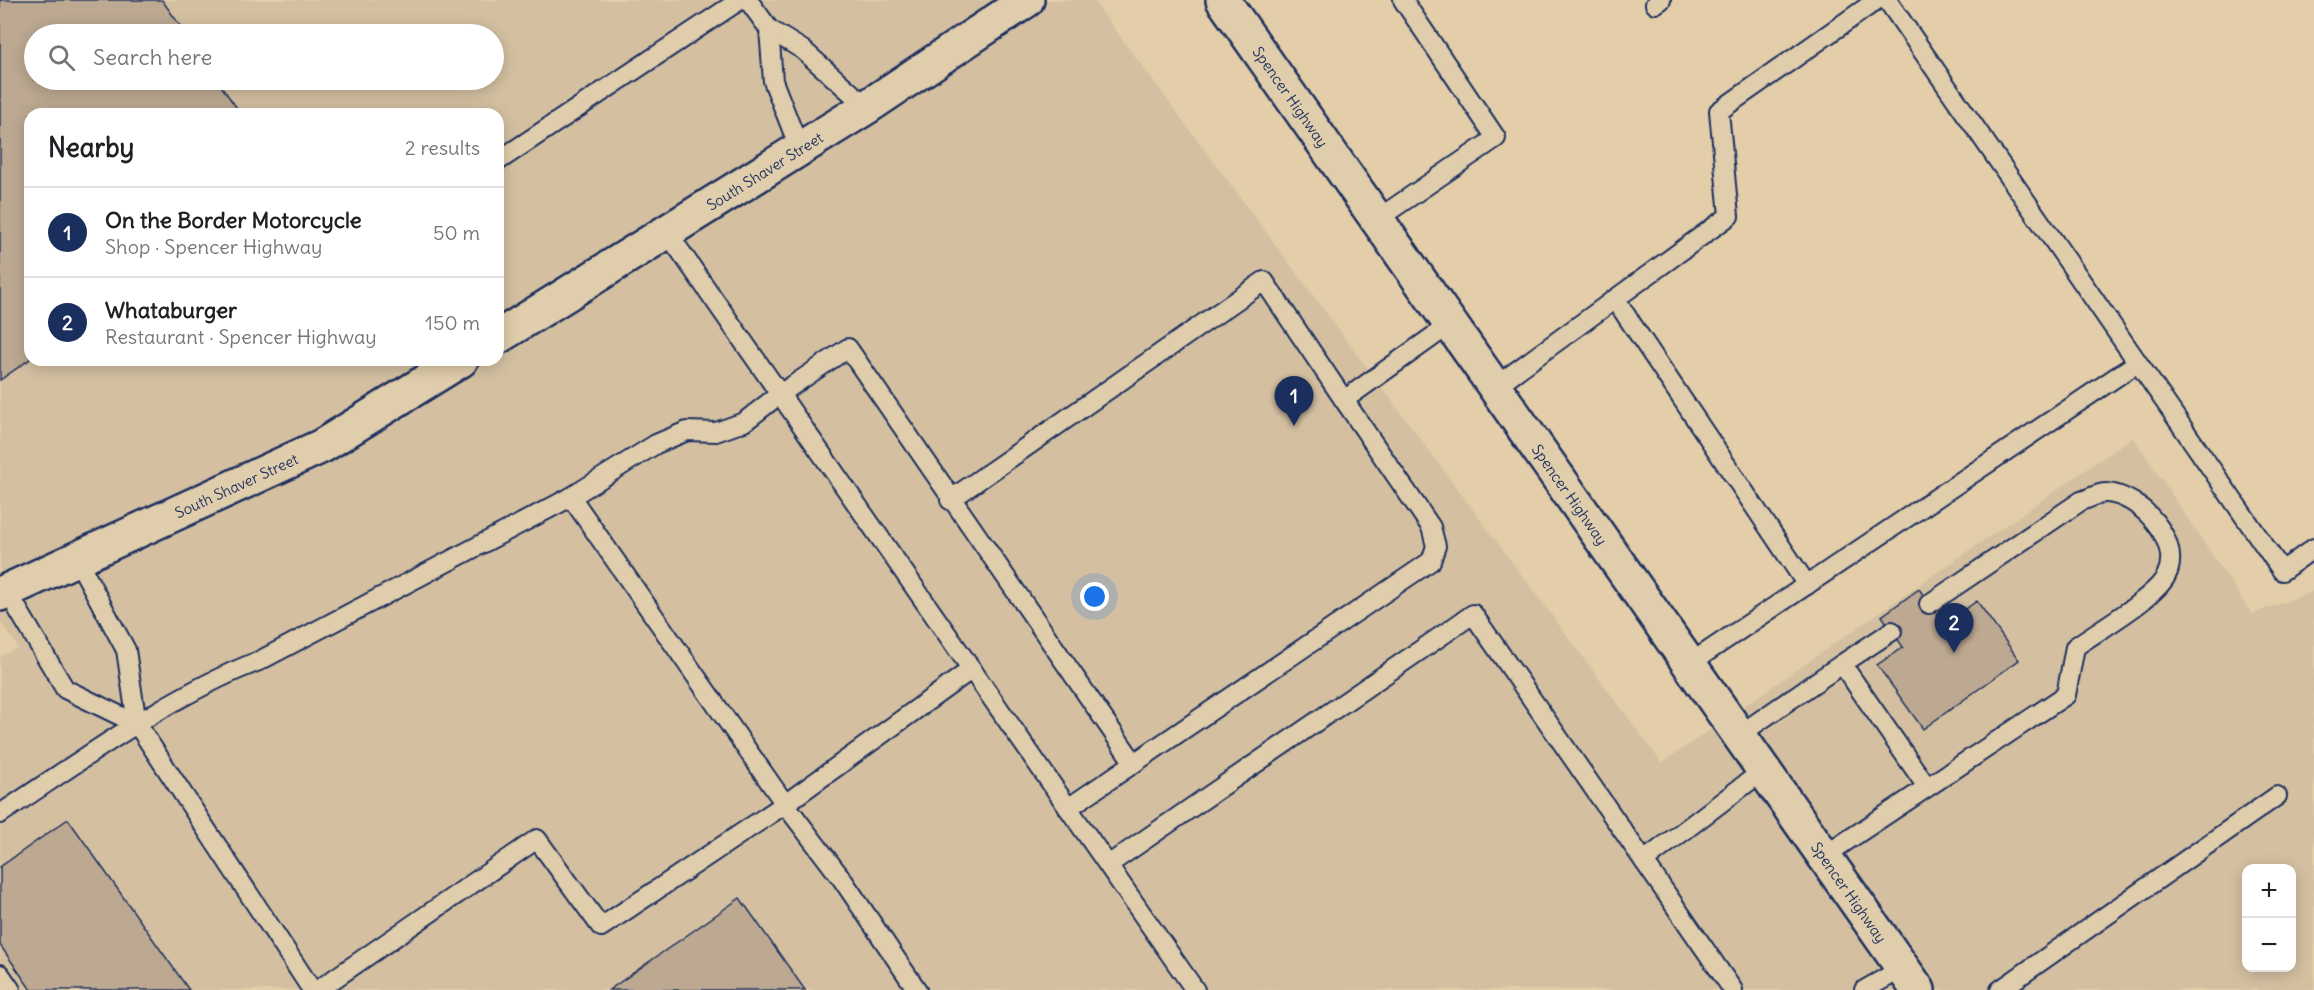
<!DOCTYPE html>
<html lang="en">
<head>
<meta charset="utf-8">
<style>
	:root { --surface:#fff; --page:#f2f2f2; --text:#202124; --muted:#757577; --line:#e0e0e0; --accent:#1b2f5e }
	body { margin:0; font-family:Delius,sans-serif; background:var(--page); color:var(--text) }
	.controls { position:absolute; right:18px; bottom:18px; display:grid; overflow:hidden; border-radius:12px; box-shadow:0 3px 15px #0003 }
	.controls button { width:54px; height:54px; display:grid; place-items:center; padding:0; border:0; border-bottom:2px solid var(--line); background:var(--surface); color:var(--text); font:30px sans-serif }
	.you { position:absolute; left:1095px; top:597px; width:21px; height:21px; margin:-15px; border:4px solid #fff; border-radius:50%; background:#1a73e8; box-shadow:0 0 0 9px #1a73e833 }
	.badge { display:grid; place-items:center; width:39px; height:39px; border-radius:50%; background:var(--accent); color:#fff; font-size:20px; font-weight:700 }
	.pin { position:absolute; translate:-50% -50px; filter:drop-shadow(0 2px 3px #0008) }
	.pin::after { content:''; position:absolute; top:32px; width:21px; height:18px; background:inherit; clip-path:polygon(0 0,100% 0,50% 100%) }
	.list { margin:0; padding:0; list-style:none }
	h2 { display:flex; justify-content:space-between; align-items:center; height:78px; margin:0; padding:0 24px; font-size:26px }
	h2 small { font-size:20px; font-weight:400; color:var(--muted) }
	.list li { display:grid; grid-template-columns:39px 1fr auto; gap:18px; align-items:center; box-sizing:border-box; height:90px; padding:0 24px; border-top:2px solid var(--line) }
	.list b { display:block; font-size:22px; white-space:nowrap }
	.list p { margin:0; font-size:20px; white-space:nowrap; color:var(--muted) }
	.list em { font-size:20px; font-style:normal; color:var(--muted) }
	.icon { flex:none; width:33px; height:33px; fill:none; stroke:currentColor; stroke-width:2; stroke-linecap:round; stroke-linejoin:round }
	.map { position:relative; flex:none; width:2314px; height:990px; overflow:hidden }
	.search { position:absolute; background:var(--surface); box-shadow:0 3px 15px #0003; left:24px; top:24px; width:480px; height:66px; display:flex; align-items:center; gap:15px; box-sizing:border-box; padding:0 21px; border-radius:33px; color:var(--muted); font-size:22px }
	.panel { position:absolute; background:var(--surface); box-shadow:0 3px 15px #0003; left:24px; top:108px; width:480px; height:258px; border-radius:18px }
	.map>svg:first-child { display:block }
</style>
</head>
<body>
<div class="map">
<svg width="2314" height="990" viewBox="0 0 2314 990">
	<rect width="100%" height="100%" fill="#e3cea9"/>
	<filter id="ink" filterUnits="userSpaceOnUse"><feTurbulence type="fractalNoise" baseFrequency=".0167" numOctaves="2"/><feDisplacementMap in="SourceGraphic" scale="12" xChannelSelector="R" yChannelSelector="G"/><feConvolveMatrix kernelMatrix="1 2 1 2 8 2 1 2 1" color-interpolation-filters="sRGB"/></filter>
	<g filter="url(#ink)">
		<path fill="#d4c0a1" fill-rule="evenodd" d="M 0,0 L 1093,0 L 1662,763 L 2133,437 L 2252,614 L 2314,591 L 2314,990 L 0,990 L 0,656 L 18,648 L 0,621 ZM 34,34 L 494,34 L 494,80 L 34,80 ZM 30,114 L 498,114 L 498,360 L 30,360 ZM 2246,868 L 2292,868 L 2292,968 L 2246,968 Z"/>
		<g fill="#bda992" stroke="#1b2f5e" stroke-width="1.5">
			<polygon points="0,0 162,0 186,34 34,34 34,80 217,80 241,114 30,114 30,359 0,380"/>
			<polygon points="1919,589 1944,624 1977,601 2019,660 1923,729 1877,665 1903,647 1882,616"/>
			<polygon points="68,819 189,990 31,990 0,945 0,867"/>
			<polygon points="740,898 805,990 609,990"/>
		</g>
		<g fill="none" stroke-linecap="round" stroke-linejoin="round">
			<g stroke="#1b2f5e" stroke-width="22">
				<g id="service">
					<polyline points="748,0 769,29 803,50 867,107"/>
					<polyline points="1887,0 2282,571 2314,548"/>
					<polyline points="1655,4 1661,0"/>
					<polyline points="769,29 773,81 800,150"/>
					<polyline points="498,161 740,0"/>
					<polyline points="1376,220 1496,138 1403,0"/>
					<polyline points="667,232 1195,990"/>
					<polyline points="1615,299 1807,585"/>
					<polyline points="1493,388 1729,216 1719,111 1877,0"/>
					<polyline points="571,497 785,804 972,669"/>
					<polyline points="950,500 1264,281 1344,400"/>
					<polyline points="7,591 65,689 137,724 126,650 77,559"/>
					<polyline points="1689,664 2137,363"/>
					<polyline points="1842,664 1892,631"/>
					<polyline points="137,724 312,990"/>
					<polyline points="1739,735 1842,664 1927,787"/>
					<polyline points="1068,808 1431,561 1436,546 1431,527 1344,400 1449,325"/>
					<path d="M 0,814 C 81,761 169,695 259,661 L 571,497 L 656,444 L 687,431 L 716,432 L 744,422 L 780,394 L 848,348 L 1134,763"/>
					<path d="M 1824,856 L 2066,695 L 2075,647 C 2097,631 2155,598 2166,576 C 2184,543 2140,495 2107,493 C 2099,492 2089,499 2081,501 L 1929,604"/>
					<polyline points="1644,861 1764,770"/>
					<polyline points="1108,865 1473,614 1733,990"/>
					<polyline points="0,974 11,990"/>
					<polyline points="318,990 537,839 601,927 785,804 842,879 917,990"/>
					<polyline points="1864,990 1903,968"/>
					<polyline points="2000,990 2277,796"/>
				</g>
			</g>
			<g stroke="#1b2f5e" stroke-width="38">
				<g id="primary">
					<path id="s1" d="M 1223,0 L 1918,990"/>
					<path id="s2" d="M 498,337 L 867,107 L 1027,0"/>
					<path id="s3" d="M 0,594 L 322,446 L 461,360"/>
				</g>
			</g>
			<use href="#service" stroke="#e0cdab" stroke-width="18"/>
			<use href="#primary" stroke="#e0cdab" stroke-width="33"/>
		</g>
	</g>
	<g text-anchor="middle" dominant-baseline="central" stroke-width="4.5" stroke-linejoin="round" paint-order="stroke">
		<g font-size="15" fill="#1b2f5e" stroke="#e0cdab">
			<text stroke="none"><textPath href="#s1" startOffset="118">Spencer Highway</textPath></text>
			<text stroke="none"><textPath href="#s2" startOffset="314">South Shaver Street</textPath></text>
			<text stroke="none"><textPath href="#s3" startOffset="260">South Shaver Street</textPath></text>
			<text stroke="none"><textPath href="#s1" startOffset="604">Spencer Highway</textPath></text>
			<text stroke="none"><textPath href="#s1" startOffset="1090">Spencer Highway</textPath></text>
		</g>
	</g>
</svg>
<div class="controls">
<button>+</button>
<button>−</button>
</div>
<div class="you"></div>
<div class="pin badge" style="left:1294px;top:426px">1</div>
<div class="pin badge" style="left:1954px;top:653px">2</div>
<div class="search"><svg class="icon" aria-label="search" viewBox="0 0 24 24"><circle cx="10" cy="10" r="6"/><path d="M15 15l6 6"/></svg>Search here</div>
<section class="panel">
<h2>Nearby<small>2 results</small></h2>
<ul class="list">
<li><span class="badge">1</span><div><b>On the Border Motorcycle</b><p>Shop · Spencer Highway</p></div><em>50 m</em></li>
<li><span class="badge">2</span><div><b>Whataburger</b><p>Restaurant · Spencer Highway</p></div><em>150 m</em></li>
</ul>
</section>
</div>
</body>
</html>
